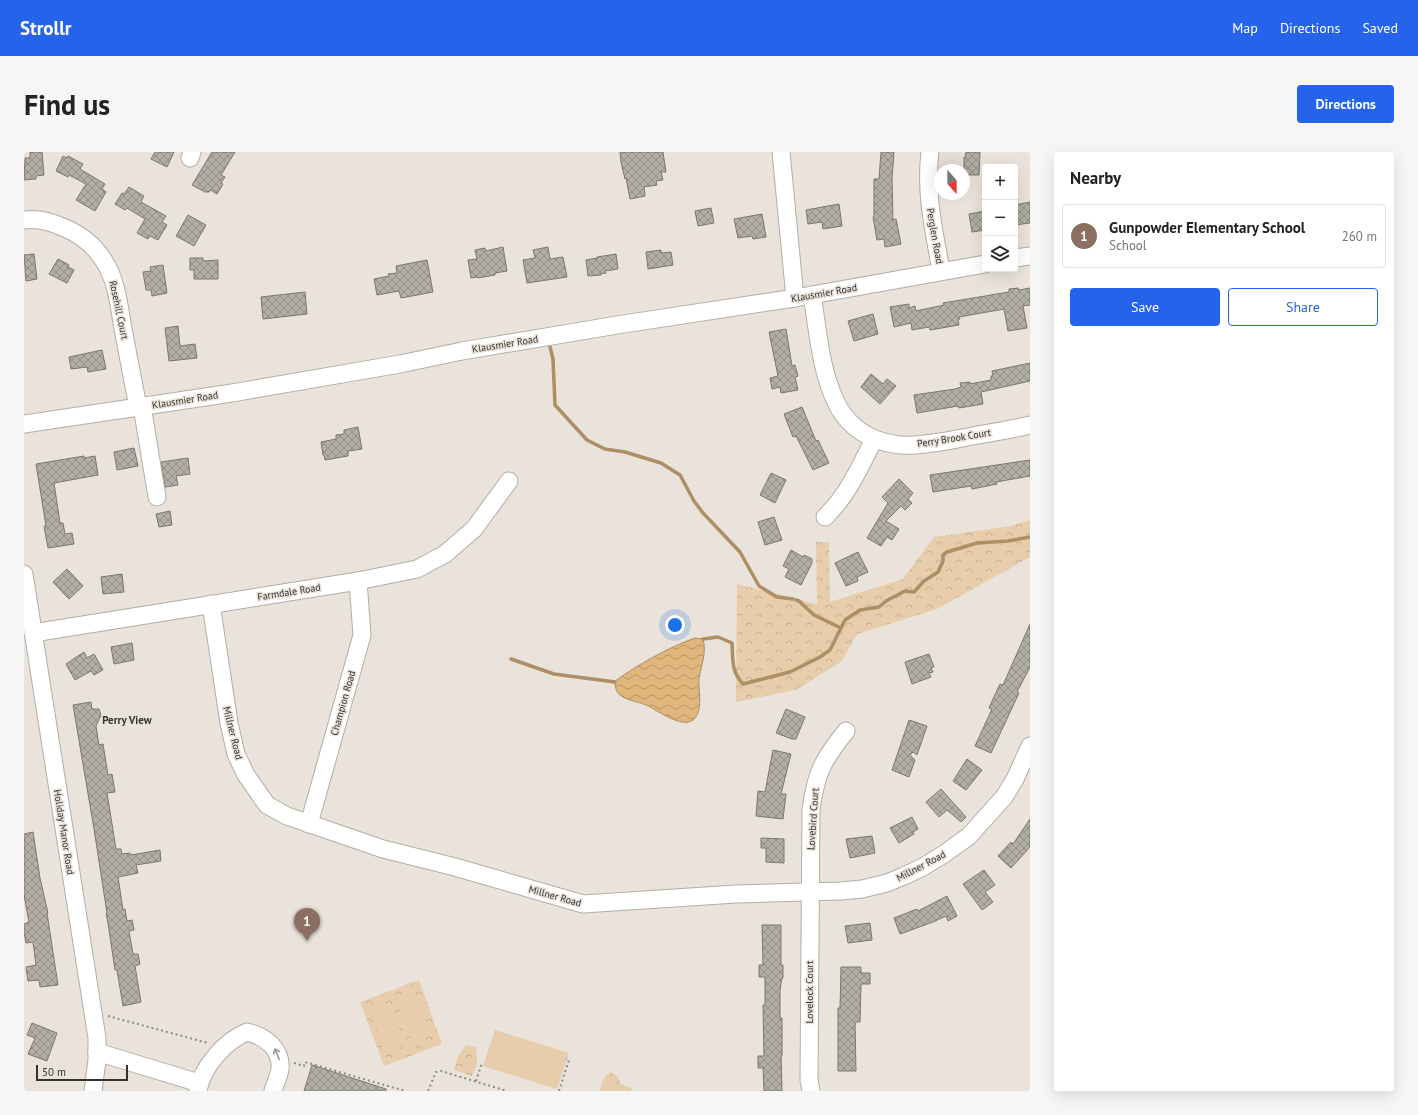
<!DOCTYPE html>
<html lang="en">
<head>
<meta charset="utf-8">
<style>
	:root { --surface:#fff; --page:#f6f6f6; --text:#222; --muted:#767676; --line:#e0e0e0; --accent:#2563eb }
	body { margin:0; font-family:"PT Sans",sans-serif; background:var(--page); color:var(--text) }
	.controls { position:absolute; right:12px; top:12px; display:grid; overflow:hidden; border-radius:4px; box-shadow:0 4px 16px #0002 }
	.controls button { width:36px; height:36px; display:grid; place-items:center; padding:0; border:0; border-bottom:1px solid var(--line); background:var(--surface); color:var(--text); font:20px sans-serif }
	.compass { position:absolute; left:910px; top:12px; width:36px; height:36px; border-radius:50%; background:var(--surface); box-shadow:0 4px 16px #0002; rotate:159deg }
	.scale { position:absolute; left:12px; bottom:10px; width:92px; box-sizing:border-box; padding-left:4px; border:2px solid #34322f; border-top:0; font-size:11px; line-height:14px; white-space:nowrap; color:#34322f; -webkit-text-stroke:3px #e9e3db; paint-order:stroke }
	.you { position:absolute; left:651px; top:473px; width:14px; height:14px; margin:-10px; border:3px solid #fff; border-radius:50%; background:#1a73e8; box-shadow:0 0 0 6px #1a73e833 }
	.badge { display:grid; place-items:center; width:26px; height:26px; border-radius:50%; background:var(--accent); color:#fff; font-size:13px; font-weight:700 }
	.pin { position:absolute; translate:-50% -33px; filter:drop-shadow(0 1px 2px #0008) }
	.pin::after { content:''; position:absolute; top:21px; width:14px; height:12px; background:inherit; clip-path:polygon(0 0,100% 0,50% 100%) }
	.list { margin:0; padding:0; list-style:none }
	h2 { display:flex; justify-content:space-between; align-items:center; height:52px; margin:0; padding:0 16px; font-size:17px }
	h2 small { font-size:13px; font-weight:400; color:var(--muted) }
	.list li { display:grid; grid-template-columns:26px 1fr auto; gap:12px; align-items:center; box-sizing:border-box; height:64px; margin:0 8px 8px; padding:0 8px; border:1px solid var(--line); border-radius:4px }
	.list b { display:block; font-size:15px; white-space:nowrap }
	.list p { margin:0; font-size:13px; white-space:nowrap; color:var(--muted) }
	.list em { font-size:13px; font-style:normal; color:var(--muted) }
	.actions { display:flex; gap:8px; padding:12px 16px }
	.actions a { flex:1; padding:9px 0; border:1px solid var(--accent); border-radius:4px; text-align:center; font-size:14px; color:var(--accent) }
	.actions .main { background:var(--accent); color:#fff }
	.icon { flex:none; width:22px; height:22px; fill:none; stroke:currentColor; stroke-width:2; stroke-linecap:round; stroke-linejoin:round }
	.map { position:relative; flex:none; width:1006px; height:939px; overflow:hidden; border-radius:4px }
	header { display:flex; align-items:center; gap:24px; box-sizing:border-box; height:56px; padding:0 20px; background:var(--accent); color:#fff }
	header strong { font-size:19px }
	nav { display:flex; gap:22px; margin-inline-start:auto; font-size:14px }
	.intro { display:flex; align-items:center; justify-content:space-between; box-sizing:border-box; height:96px; padding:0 24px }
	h1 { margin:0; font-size:28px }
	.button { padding:10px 18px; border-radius:4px; background:var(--accent); color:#fff; font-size:14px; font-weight:700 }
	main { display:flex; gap:24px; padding:0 24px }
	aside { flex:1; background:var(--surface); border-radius:4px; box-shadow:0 4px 16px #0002 }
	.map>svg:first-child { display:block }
</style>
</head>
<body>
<header>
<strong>Strollr</strong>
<nav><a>Map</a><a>Directions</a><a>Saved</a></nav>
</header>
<div class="intro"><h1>Find us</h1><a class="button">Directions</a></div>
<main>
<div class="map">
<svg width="1006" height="939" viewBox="0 0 1006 939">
	<defs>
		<pattern id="park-crowns" width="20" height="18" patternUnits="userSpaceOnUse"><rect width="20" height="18" fill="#e7cdab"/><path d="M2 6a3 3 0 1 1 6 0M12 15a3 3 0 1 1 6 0" fill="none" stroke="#c7b093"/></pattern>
		<pattern id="water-waves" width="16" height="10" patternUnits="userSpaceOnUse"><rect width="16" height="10" fill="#e1b67c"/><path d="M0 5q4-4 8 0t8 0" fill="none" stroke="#b79566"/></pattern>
		<pattern id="building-cross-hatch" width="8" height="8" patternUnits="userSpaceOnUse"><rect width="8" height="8" fill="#b2ada5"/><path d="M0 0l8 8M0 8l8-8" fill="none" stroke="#928d87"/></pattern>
	</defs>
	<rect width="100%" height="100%" fill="#e9e3db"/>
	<g fill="url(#park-crowns)">
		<polygon points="1006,368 1006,405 913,457 833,482 818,509 772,538 712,550 713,432 793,452 792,390 805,390 806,450 879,427 910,385 987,374"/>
		<polygon points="395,828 418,892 360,914 336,850"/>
		<polygon points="442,893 452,895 453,911 448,924 430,918 434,904"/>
		<polygon points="587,921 593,923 596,929 596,932 608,936 607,939 575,939 581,924"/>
	</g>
	<g fill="#e7cdab">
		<polygon points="392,842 407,883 388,890 373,849"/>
		<polygon points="366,852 381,893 362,900 347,859"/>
		<polygon points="471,878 545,901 533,937 459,914"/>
	</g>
	<path fill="url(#water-waves)" stroke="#ad8e65" d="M 671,486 L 679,487 C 683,500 677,514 675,527 C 674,538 680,560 669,568 C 658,577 633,558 622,553 C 613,549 604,549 596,543 C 592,540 591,535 591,529 C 615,512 643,496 671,486 Z"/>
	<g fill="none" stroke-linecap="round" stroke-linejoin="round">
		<g stroke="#ad8e65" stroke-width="3.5">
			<polyline points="526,195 529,207 531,253 563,288 581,297 601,300 637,311 656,323 670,349 679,361 716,400 735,434 753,445 769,447"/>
			<polyline points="772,448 775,449 790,463 817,476"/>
			<path d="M 679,487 L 694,485 L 708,491 C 709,508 707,519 719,532 L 766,520 L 796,505 L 806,498 L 821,468 L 836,458 L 855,455 L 862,449 L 881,439 L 890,440 L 900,429 L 914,420 L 919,409 L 919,403 L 923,400 L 953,391 L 984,389 L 1006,385"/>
			<polyline points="487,507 530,522 591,530"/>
		</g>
	</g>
	<g fill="url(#building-cross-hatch)" stroke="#7b766f">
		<polygon points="6,0 18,0 20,23 12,24 12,27 0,28 1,6 6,6"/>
		<polygon points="131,0 150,0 143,15 127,7"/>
		<polygon points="188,0 211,0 197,23 201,25 197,31 199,32 193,42 187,38 185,40 181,40 168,33"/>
		<polygon points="596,0 639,0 642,20 637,20 639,28 632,29 633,33 620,35 621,44 606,47 602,26 601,27 597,10"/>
		<polygon points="857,0 870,0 868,27 869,68 872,67 877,92 861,95 860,87 853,88 849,65 850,65 850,27 855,27"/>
		<polygon points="942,0 956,0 955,23 940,23 940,5 941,6"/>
		<polygon points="39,4 43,6 44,4 59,12 56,17 81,32 78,37 82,40 71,59 52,48 62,32 45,23 44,25 32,19"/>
		<polygon points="105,35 120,44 117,50 142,64 138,70 143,73 134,88 126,84 124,87 113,81 121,67 103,56 101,58 91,52 98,41 100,42"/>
		<polygon points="1006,50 1006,71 991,73 991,53"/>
		<polygon points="815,52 818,74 799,77 798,70 784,72 782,58"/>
		<polygon points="687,56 690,71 674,74 671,59"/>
		<polygon points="961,59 961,78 948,80 945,62"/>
		<polygon points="738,62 742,85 729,87 728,84 714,86 710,67"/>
		<polygon points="164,63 182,73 170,94 152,84"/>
		<polygon points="479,95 483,119 471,121 471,123 454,126 454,125 447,126 444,108 453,107 451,98 461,96 462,99"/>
		<polygon points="524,95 526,107 539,105 543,125 503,131 499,108 511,106 509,98"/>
		<polygon points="637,98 637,101 647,100 649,113 624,117 622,100"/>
		<polygon points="10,102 13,127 2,129 0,103"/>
		<polygon points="592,102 594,117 581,119 582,121 576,122 577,123 564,124 562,108 573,106 573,105"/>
		<polygon points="166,106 179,106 179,109 194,108 194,127 170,127 170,118 166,118"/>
		<polygon points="34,107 45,113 44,115 50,118 43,131 25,122"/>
		<polygon points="403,108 409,140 377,146 375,139 353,143 350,127 365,124 364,122 373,121 372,114"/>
		<polygon points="139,113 143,141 128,144 127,138 122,138 119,120 127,119 126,115"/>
		<polygon points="994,136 995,138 1006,136 1006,153 999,154 1003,176 984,179 980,157 935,165 936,167 934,167 935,173 906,178 905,175 888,178 887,171 870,175 866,155 885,152 885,156 891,154 892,159 920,153 919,151 985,140 985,137"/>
		<polygon points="281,140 283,162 239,167 237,145"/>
		<polygon points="849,162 854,182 830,189 824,169"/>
		<polygon points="154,174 156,194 171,192 173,206 145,209 141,176"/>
		<polygon points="762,177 768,214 771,213 774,224 771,225 774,238 757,241 756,235 748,237 746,226 754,224 745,180"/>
		<polygon points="78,198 82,217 64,220 63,215 47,217 45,205"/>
		<polygon points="1006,211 1006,229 957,240 959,252 935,256 934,254 893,261 890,243 931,237 937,235 936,231 946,230 946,232 967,228 967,224 969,224 968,219"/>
		<polygon points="847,222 859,232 863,227 872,234 856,252 837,235"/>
		<polygon points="778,255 792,289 794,288 805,311 789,318 772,284 769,285 760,262"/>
		<polygon points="334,275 338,297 324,299 324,304 301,308 300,303 299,303 297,290 312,287 312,283 320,282 320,278"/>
		<polygon points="110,296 114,314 93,318 90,300"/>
		<polygon points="60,304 60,306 71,304 74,323 30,331 36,371 39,371 41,382 48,381 50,392 24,396 20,374 22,374 12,312"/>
		<polygon points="164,306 166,322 152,324 154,333 141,335 137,310"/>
		<polygon points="1006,308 1006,324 972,330 973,332 948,337 947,334 909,340 906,323"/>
		<polygon points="747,321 762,328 751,351 736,343"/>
		<polygon points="875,327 889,341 884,347 888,351 881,358 877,354 862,369 875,377 868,388 863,385 857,394 843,386 864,351 858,345"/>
		<polygon points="146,359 148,373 135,375 132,362"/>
		<polygon points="750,365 758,388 741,393 734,370"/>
		<polygon points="767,398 779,405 780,403 788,407 788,411 777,433 761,425 765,417 759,414"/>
		<polygon points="834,400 844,420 833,425 834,429 822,434 811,411"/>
		<polygon points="43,417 59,434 45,447 29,430"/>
		<polygon points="98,422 100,440 79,442 77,425"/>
		<polygon points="1006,472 1006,515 993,540 995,541 967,601 951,594 968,557 965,556 969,547 976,532 979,533"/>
		<polygon points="108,491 110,508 90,512 87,495"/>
		<polygon points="60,500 63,506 70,502 79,518 70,523 67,519 51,528 42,512"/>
		<polygon points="905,502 910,515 907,516 909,520 905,521 907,525 888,532 881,510"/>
		<polygon points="67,550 68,557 75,557 77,563 72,574 75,593 79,592 84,623 88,622 91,640 83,641 92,697 97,697 98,702 106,701 107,703 136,698 137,709 112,713 114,721 94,725 99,758 101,757 103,769 108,768 110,778 105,779 109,802 114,802 116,812 111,814 117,850 99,854 93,818 91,818 84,771 82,761 83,761 70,677 49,553"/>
		<polygon points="762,557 781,565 772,587 768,587 752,581"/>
		<polygon points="885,568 903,574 893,603 889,600 886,603 891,608 885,625 868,618"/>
		<polygon points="749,598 767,602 757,642 762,642 759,667 732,664 734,639 741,640"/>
		<polygon points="943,607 958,618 942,638 929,629"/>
		<polygon points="917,637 942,665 937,670 923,658 915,665 902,650"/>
		<polygon points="888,665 894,677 889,680 890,682 875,691 866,676"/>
		<polygon points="1006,667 1006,695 987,716 974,704 987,690 989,692"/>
		<polygon points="9,680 16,726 24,761 23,761 34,833 16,835 15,828 4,829 2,815 12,813 9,790 2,791 0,780 0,772 5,770 0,743 0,682"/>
		<polygon points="848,684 851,701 826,706 822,687"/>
		<polygon points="737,686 760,687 760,711 742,710 742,696 737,696"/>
		<polygon points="960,718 971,733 961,740 969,750 958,758 939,732"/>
		<polygon points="923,744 933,764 924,769 922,764 909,770 876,782 870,766 893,757 894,759"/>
		<polygon points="846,771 848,788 824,791 821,774"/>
		<polygon points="738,773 757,773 757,813 759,813 759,826 758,826 756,838 756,866 758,866 758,904 757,904 758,939 740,939 739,916 734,916 734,904 740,904 739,853 741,853 741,825 735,825 735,813 739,813"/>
		<polygon points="817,815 837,815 837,821 846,821 846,832 837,832 836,870 831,870 832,919 814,919 814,856 816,856"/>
		<polygon points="8,871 33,881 23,909 4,902 11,886 3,883"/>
		<polygon points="288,913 362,937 362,939 280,939"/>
	</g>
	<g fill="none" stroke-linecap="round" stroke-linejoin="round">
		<g stroke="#b2ada5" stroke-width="19">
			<g id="minor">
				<polyline points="757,0 771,146"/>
				<path d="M 906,0 C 901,42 910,78 917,119"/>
				<polyline points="166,6 168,0"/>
				<path d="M 0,68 C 14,66 28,70 41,76 C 57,83 71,94 80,109 C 93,129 95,154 99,177 C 104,203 109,229 114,255"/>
				<polyline points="991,106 1006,104"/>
				<path d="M 788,143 C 794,178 796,217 812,250 C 816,260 824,269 832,276 C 868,304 909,291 949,284 C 968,280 987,278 1006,273"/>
				<polyline points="118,254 133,345"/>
				<polyline points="0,272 208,241 376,212 438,199 593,173 771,146 961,112"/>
				<path d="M 801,365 C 824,343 836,315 850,287"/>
				<polyline points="0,422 73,886 73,908 69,939"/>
				<polyline points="187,452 205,571 212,602 222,623 243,653 263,664 359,697 431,715 559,752 712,742 817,739 838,737 863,731 880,724 899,715 920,702 945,684 980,645 991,627 1006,594"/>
				<polyline points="9,481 334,429 393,417 421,402 450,377 485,329"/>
				<polyline points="285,672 338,483 334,429"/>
				<polyline points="73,900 175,931"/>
				<path d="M 174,939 C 178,915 201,889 223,880 C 241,884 258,897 256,917 C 255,924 251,932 249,939"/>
				<path d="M 787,939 L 785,928 L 787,658 C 792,620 799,608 822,579"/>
			</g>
		</g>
		<g stroke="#8e8a85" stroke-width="2" stroke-dasharray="2 3" stroke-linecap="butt">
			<polyline points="84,864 184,891"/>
			<polyline points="270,911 280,914 281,910 381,939"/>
			<polyline points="452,929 458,911"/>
			<polyline points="404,939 412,920 417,919 483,939"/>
			<polyline points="535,939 545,908 542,907"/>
		</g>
		<use href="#minor" stroke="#fff" stroke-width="17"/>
	</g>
	<defs><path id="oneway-shaft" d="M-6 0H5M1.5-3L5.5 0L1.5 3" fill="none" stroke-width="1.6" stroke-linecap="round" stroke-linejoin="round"/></defs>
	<use stroke="#9a9897" href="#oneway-shaft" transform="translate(253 902) rotate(-112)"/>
	<g text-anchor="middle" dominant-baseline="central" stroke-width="3" stroke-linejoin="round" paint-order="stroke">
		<g font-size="10" fill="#34322f" stroke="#e9e3db">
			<text transform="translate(911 84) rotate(80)">Perglen Road</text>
			<text transform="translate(800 141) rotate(-10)">Klausmier Road</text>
			<text transform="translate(95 158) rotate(78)">Rosehill Court</text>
			<text transform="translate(481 192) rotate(-9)">Klausmier Road</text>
			<text transform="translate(161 248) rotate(-9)">Klausmier Road</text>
			<text transform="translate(930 286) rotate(-9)">Perry Brook Court</text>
			<text transform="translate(265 440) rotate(-9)">Farmdale Road</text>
			<text transform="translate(319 551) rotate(-74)">Champion Road</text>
			<text transform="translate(209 581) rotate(76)">Millner Road</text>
			<text transform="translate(789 667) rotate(-86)">Lovebird Court</text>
			<text transform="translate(40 680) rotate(81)">Holiday Manor Road</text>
			<text transform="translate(897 714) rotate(-28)">Millner Road</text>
			<text transform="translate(531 744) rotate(16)">Millner Road</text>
			<text transform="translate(785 840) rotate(-90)">Lovelock Court</text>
		</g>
		<g font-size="11" font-weight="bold" fill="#39342e" stroke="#e9e3db">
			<text x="103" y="568">Perry View</text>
		</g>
	</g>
</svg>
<div class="controls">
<button>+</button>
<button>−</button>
<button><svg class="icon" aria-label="layers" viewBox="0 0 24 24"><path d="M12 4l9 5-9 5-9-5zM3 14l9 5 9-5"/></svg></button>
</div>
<svg class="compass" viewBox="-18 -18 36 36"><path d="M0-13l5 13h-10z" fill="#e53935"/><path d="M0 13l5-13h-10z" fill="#767676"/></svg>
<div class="scale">50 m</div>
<div class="you"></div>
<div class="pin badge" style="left:283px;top:789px;background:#8d6e63">1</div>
</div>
<aside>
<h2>Nearby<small></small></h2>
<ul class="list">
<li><span class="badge" style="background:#8d6e63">1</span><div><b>Gunpowder Elementary School</b><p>School</p></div><em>260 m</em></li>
</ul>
<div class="actions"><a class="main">Save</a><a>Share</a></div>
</aside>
</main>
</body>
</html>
